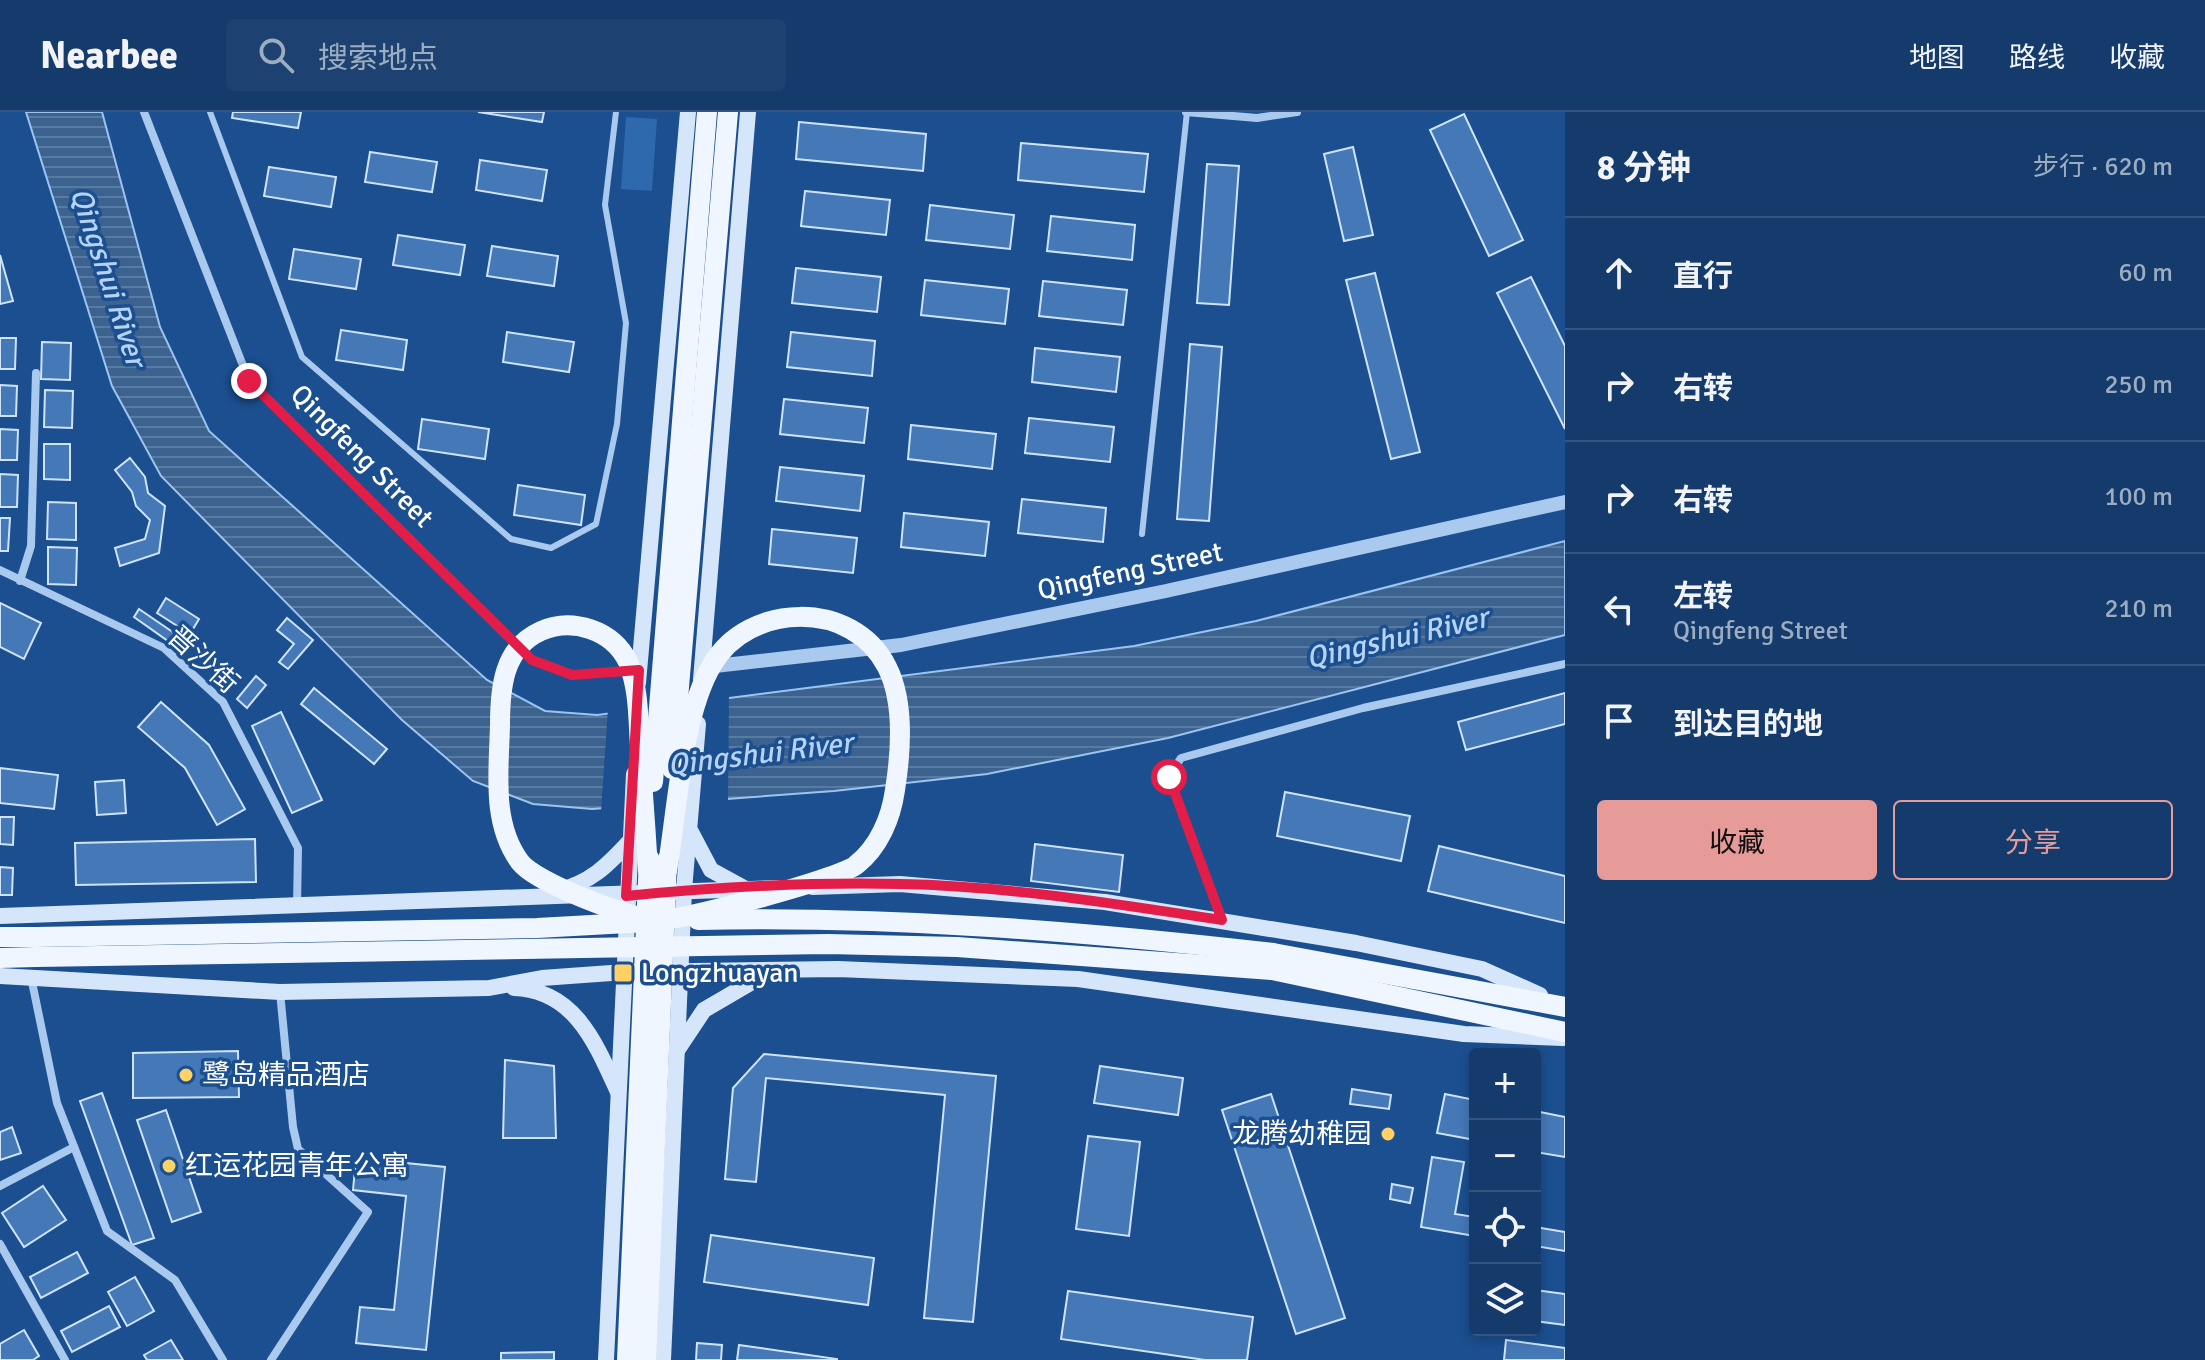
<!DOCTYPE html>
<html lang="zh">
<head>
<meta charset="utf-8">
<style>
	:root { --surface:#143b6b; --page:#1d4271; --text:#f1f3f6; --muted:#9dadc1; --line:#33557e; --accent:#e69b98 }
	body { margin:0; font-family:Signika,"Noto Sans SC",sans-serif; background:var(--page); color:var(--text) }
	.controls { position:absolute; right:24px; bottom:24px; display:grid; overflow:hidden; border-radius:8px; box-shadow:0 4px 12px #0003 }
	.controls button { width:72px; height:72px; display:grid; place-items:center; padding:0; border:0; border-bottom:2px solid var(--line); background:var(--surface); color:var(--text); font:40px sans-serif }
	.stop { position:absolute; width:24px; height:24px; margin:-18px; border:6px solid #e11d48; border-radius:50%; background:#fff }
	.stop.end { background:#e11d48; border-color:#fff; box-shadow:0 2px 8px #0008 }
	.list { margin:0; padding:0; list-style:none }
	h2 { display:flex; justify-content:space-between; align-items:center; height:104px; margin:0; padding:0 32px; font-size:34px }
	h2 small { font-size:26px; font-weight:400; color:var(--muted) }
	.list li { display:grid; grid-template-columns:52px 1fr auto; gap:24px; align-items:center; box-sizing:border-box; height:112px; padding:0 32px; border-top:2px solid var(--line) }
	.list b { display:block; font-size:30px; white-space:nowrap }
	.list p { margin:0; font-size:26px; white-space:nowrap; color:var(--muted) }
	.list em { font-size:26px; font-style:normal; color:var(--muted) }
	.actions { display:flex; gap:16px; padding:24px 32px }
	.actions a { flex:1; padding:18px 0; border:2px solid var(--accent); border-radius:8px; text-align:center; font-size:28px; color:var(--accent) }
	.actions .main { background:var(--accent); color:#111 }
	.icon { flex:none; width:44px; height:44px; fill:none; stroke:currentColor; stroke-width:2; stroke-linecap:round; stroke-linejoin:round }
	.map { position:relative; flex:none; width:1565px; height:1248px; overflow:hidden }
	header { display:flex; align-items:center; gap:48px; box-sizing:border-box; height:112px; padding:0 40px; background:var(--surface); border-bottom:2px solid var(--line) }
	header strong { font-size:38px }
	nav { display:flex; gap:44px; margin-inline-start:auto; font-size:28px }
	.search { width:560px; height:72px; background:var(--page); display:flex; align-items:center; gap:20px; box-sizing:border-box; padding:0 28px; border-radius:8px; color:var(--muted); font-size:30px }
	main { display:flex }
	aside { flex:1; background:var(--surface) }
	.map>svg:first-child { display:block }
</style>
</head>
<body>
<header>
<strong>Nearbee</strong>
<div class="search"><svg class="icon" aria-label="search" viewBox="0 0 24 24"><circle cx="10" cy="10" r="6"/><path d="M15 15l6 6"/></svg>搜索地点</div>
<nav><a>地图</a><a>路线</a><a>收藏</a></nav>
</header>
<main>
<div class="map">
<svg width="1565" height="1248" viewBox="0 0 1565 1248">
	<defs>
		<pattern id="water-rules" width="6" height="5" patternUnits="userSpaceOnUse" patternTransform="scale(2)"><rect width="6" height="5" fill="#3c6290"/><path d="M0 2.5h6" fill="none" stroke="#597aa1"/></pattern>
	</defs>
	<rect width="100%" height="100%" fill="#1b4f8f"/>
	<polygon fill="#2e69ad" points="626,5 657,7 652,79 621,77"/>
	<polygon fill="url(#water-rules)" stroke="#9cc4f0" stroke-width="2" points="26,0 102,0 160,215 209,319 487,568 545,599 597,603 1134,534 1256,509 1565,429 1565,523 1168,626 987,662 834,679 592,697 533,692 473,669 402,608 161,364 112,274"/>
	<polygon fill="#1b4f8f" points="729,582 728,689 601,700 608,597"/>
	<g fill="#4478b7" stroke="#cfe3fa" stroke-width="2">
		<polygon points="233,0 301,0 298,16 232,6"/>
		<polygon points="478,0 544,0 542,10"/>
		<polygon points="1464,2 1523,128 1489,144 1430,18"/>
		<polygon points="799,10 926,22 923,59 796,47"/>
		<polygon points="1021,31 1148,42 1144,80 1018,68"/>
		<polygon points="1353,35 1373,123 1344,129 1324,42"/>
		<polygon points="370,40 437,50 432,80 365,70"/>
		<polygon points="480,48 547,58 542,89 476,78"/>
		<polygon points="1207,52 1239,54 1229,193 1197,191"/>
		<polygon points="269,55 336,65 331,95 264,84"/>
		<polygon points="805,79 890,88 886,123 801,114"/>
		<polygon points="930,93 1014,103 1010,137 926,128"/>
		<polygon points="1051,104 1135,113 1132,148 1047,139"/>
		<polygon points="398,123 465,133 460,163 393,153"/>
		<polygon points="492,134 558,144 554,174 487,164"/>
		<polygon points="294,137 361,147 356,177 289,167"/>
		<polygon points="0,143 13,189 0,192"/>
		<polygon points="796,156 881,165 877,200 792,191"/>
		<polygon points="1375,161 1420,340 1391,347 1346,168"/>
		<polygon points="1531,165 1565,234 1565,317 1497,181"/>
		<polygon points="925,168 1009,177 1005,212 921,203"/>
		<polygon points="1043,169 1127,178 1123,213 1039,204"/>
		<polygon points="341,218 407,228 403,258 336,248"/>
		<polygon points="507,220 574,230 569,260 503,250"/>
		<polygon points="791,220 875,229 872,264 787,255"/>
		<polygon points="0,226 16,226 15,257 0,257"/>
		<polygon points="42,230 71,231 70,268 41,267"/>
		<polygon points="1190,232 1222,235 1209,409 1177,407"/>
		<polygon points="1035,236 1120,245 1116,280 1032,270"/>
		<polygon points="0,273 17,274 16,304 0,304"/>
		<polygon points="45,278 73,279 72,316 44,315"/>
		<polygon points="784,287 868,296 864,331 780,322"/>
		<polygon points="1029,306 1114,315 1110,350 1025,341"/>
		<polygon points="422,307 489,317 485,347 418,337"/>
		<polygon points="911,313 996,322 992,357 908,347"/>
		<polygon points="0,317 18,318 17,348 0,348"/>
		<polygon points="44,332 70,332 70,368 44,367"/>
		<polygon points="130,346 145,365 148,381 165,394 159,441 120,454 115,436 145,427 150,408 136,394 132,380 115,358"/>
		<polygon points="780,355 864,364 860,399 776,389"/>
		<polygon points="0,362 18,363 17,395 0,395"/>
		<polygon points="518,373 585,383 581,413 514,403"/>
		<polygon points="1022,387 1106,396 1103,430 1018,421"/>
		<polygon points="48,390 76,391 76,428 47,427"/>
		<polygon points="904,401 989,410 985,444 901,435"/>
		<polygon points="0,406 10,406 8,439 0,439"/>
		<polygon points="772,417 857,426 853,461 769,452"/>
		<polygon points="48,435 77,436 76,473 48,472"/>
		<polygon points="166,486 199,507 190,522 157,501"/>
		<polygon points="0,491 41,511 24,547 0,535"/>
		<polygon points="139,497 174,521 168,529 134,505"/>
		<polygon points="287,506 313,528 288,557 279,550 294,532 277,518"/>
		<polygon points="256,564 266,573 247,596 237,587"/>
		<polygon points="314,576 387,637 374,652 301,592"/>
		<polygon points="1565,581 1565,612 1466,638 1458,610"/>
		<polygon points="161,590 209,633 245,697 217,713 185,656 138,615"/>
		<polygon points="281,600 322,688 292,701 252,614"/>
		<polygon points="0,656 58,663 54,697 0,691"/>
		<polygon points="124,668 126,701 97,703 95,670"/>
		<polygon points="1285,680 1410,704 1401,749 1277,724"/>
		<polygon points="0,705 14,705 13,733 0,732"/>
		<polygon points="255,727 256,770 76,773 75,731"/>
		<polygon points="1035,732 1123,743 1119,780 1031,769"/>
		<polygon points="1439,734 1565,764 1565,811 1428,779"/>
		<polygon points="0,755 13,756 12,783 0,783"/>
		<polygon points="238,939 239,985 133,986 133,941"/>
		<polygon points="764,942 996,964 973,1210 924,1206 945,983 766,966 756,1070 725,1067 733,976"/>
		<polygon points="505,948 554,954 556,1026 503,1026"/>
		<polygon points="1100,954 1183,966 1178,1003 1094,991"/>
		<polygon points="1352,977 1391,983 1389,997 1350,992"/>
		<polygon points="102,981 154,1126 132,1133 80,989"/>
		<polygon points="1271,982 1345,1206 1296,1222 1222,998"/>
		<polygon points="1445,982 1475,988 1475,1028 1437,1021"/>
		<polygon points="166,998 201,1100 172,1110 137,1008"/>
		<polygon points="1535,999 1565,1005 1565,1045 1535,1040"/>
		<polygon points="12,1015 21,1041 0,1048 0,1020"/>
		<polygon points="1088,1024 1140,1030 1129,1124 1076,1117"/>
		<polygon points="1432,1045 1464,1050 1455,1102 1475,1105 1475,1124 1421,1115"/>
		<polygon points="356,1046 445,1055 426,1238 356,1231 360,1195 394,1198 406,1084 353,1078"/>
		<polygon points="1392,1072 1413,1076 1410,1091 1390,1087"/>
		<polygon points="43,1074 66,1108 24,1135 2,1101"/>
		<polygon points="1535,1115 1565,1120 1565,1139 1535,1134"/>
		<polygon points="711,1123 874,1146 868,1193 704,1170"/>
		<polygon points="77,1140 88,1161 41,1186 30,1165"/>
		<polygon points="135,1165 154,1199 127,1214 108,1180"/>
		<polygon points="1535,1178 1565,1182 1565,1213 1535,1209"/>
		<polygon points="1068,1179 1253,1205 1247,1248 1205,1248 1061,1227"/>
		<polygon points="109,1194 120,1215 72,1240 61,1219"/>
		<polygon points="24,1218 39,1244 33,1248 0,1248 0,1232"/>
		<polygon points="171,1228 183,1248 147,1248 144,1243"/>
		<polygon points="1506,1228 1565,1236 1565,1248 1504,1248"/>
		<polygon points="697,1231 722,1233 721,1248 696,1248"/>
		<polygon points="739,1233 837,1247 837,1248 737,1248"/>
		<polygon points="554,1240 554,1248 501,1248 501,1241"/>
	</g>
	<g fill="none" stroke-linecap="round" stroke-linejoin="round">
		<g stroke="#a9c9ee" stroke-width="6">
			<polyline points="210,0 302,245 511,427 551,436 596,412 617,312 626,211 605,93 616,0"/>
			<polyline points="1142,422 1187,0"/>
		</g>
		<g stroke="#a9c9ee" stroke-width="8">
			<polyline points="144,0 249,269 532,548 572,563 630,559"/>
			<polyline points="1186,0 1257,6 1297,0"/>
			<polyline points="0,458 164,536 223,590 298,736 297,795"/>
			<polyline points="20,469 31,434 36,261"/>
			<polyline points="1222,808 1169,665 1181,646 1363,596 1565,552"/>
			<polyline points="31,865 57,991 107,1119 175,1168 223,1248"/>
			<polyline points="0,1074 74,1035"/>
			<polyline points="0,1132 65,1248"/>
			<polyline points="271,1248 368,1100 298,1037 293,1015 280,880"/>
		</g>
		<polyline stroke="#a9c9ee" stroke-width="14" points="706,555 901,533 1166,479 1565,390"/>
		<g stroke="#d6e6fa" stroke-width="16">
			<polyline points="701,568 748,0"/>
			<polyline points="638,571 688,0"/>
			<polyline points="691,720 711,758 744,776"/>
			<polyline points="812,775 900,772 1105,790 1356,831 1482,857 1540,883"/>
			<path d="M 557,779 C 590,771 607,754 630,729"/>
			<polyline points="0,804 777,776"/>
			<polyline points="0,864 280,880 489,876 542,866 625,860 838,857 1078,867 1464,922 1563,926"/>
			<path d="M 514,876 C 575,878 596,932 618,980"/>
			<polyline points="678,937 704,898 764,863"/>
			<polyline points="606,1248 634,662"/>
			<polyline points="663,1248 684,778 698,612"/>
		</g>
		<g stroke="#f0f6ff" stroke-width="20">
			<polyline points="0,825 36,825"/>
			<polyline points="1273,841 1565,895"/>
			<polyline points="0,846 36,845"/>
			<polyline points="1272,858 1565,920"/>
		</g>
		<g stroke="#f0f6ff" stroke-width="20">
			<polyline points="672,657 728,0"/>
			<polyline points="653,670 707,0"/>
			<path d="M 648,759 C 646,718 642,676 640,634 C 638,605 639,577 628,550 C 613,518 572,505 541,519 C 503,536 500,576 500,613 C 499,658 491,711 520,750 C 536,771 625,804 654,808 C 672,812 841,766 856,753 C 879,735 891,706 895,678 C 901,640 905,590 887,555 C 853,487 748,490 712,553 C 682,603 677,699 667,759"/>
			<path d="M 698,808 C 891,804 1081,819 1273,841"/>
			<polyline points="36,825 537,816 646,810"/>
			<polyline points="36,845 828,832 957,835 1272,858"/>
			<polyline points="627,1248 649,746"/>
			<polyline points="646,1248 667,748"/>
		</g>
	</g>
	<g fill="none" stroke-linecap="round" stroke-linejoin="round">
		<path stroke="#e11d48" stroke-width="10" d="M 249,269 L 532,548 L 572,563 L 639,558 L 626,784 C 717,775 810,770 901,772 C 1008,774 1116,792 1222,808 L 1169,665"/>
	</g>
	<g fill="#ffd166" stroke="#1b4f8f" stroke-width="3">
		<rect x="613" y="851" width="20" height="20" rx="4"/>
		<circle cx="186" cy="963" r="8"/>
		<circle cx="1388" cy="1022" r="8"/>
		<circle cx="169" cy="1054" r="8"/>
	</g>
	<g text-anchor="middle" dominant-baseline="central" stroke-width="7" stroke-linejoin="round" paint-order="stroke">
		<g font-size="28" fill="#fff" stroke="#1b4f8f">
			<text transform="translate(362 344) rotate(45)">Qingfeng Street</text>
			<text transform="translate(1130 459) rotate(-12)">Qingfeng Street</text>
			<text transform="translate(203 548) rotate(42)">晋沙街</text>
		</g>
		<g font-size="28" fill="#fff" stroke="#1b4f8f" text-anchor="start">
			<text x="641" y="861">Longzhuayan</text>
			<text x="202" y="963">鹭岛精品酒店</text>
			<text x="1372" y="1022" text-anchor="end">龙腾幼稚园</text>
			<text x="185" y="1054">红运花园青年公寓</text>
		</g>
		<g font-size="30" font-style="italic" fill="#b5d3f5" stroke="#1b4f8f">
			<text transform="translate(108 165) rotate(72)">Qingshui River</text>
			<text transform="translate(1397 526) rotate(-13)">Qingshui River</text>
			<text transform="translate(760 642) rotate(-7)">Qingshui River</text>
		</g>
	</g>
</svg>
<div class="controls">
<button>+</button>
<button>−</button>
<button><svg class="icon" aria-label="locate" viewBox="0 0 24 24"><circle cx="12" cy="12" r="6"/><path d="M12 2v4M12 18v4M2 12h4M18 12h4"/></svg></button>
<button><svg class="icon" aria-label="layers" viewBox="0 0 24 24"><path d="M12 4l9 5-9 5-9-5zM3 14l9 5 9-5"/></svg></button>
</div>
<div class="stop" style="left:1169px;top:665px"></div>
<div class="stop end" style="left:249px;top:269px"></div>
</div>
<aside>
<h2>8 分钟<small>步行 · 620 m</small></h2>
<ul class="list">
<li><svg class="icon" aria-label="ahead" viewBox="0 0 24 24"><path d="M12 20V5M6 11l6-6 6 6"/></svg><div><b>直行</b></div><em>60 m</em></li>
<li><svg class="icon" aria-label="right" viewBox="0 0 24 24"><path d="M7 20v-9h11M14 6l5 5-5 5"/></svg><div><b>右转</b></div><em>250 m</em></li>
<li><svg class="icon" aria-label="right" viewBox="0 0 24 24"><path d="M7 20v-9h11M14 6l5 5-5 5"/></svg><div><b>右转</b></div><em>100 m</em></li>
<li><svg class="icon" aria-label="left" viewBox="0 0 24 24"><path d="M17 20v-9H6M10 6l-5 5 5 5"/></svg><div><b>左转</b><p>Qingfeng Street</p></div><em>210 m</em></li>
<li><svg class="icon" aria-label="arrive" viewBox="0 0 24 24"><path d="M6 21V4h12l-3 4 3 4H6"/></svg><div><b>到达目的地</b></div></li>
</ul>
<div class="actions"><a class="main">收藏</a><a>分享</a></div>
</aside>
</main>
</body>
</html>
